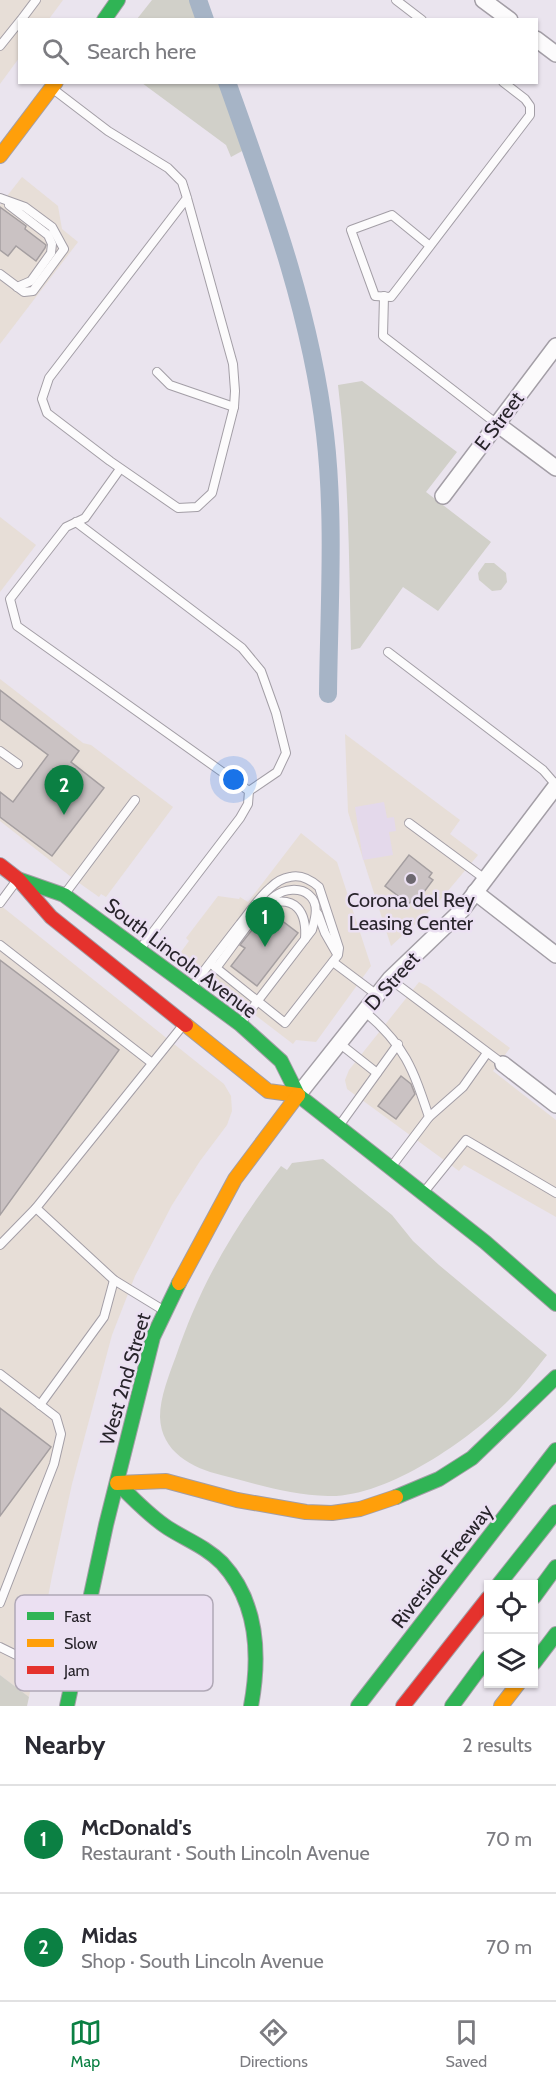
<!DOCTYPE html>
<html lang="en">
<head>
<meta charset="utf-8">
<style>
	:root { --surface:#fff; --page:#f7f7f7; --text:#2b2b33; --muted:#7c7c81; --line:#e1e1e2; --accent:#0b8043 }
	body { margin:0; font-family:Cabin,sans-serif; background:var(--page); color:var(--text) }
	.controls { position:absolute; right:18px; bottom:18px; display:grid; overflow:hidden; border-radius:0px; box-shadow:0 2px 4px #0004 }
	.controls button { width:54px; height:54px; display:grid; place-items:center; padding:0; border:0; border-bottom:2px solid var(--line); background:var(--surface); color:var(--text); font:30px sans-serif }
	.you { position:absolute; left:234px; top:780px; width:21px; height:21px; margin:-15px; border:4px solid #fff; border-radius:50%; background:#1a73e8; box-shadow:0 0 0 9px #1a73e833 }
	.badge { display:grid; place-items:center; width:39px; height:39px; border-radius:50%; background:var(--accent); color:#fff; font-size:20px; font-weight:700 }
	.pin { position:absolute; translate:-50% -50px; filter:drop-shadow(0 2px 3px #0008) }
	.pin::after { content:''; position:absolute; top:32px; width:21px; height:18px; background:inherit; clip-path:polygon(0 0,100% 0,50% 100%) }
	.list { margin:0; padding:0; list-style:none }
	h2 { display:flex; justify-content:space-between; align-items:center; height:78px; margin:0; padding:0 24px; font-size:26px }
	h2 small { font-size:20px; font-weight:400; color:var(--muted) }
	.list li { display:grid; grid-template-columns:39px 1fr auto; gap:18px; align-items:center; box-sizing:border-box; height:108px; padding:0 24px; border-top:2px solid var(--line) }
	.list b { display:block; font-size:22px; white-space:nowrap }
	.list p { margin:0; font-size:20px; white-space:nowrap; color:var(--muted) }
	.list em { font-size:20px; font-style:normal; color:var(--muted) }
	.icon { flex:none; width:33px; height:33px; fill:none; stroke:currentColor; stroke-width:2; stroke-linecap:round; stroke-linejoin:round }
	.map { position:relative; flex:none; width:556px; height:1706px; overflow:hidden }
	.search { position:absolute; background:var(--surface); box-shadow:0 2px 4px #0004; left:18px; right:18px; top:18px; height:66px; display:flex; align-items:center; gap:15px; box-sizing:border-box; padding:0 21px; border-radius:0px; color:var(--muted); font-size:22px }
	.sheet { height:294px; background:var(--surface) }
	nav { display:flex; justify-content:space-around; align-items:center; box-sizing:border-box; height:84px; border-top:2px solid var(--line); background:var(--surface); font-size:16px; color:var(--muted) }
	nav a { display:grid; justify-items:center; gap:3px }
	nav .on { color:var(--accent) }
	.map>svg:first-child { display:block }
</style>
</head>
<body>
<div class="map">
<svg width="556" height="1706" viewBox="0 0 556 1706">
	<rect width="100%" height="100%" fill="#eae4ee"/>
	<g fill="#e7ded7">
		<polygon points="0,0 63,0 49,19 20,20 19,58 0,84"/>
		<polygon points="22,177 58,206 62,229 78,242 0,344 0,205"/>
		<polygon points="0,517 36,545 0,592"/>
		<polygon points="0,679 83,743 91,745 173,807 106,897 101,894 99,897 75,880 0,821"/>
		<polygon points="345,734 460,820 450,834 478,855 436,905 391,946 348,812"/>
		<polygon points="301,833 337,862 371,966 316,1042 296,1040 293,1044 178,956 189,941 186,938 218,896 239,899 240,897 248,902"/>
		<polygon points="0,905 224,1084 231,1096 232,1111 227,1125 200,1161 172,1205 135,1276 112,1335 72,1484 52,1576 29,1697 0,1675"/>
		<polygon points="419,982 427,986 510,1048 493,1071 556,1120 556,1217 464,1165 459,1171 347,1089 345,1080 349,1070"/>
	</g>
	<polygon fill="#e4d9eb" points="384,802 387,818 394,817 396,831 389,832 393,855 363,860 355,807"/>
	<g fill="#d1d0c9">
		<polygon points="152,0 192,0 199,19 137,19"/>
		<polygon points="142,83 221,83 244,150 231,157 226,145"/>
		<path d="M 362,381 L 457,452 L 426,492 L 491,542 L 438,611 L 403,587 L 360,648 L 351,650 C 349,561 349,474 338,385 Z"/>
		<polygon points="485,563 494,563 506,573 507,582 501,590 492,591 479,580 478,573"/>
		<path d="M 323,1159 L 392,1215 L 413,1241 L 439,1265 L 547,1355 C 535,1370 523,1386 509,1400 C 469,1440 386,1498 328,1496 C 291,1495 256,1484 221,1475 C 192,1468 161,1452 160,1417 C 160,1397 169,1375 176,1356 C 201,1283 234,1227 281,1166 L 287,1170 L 292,1163 Z"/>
		<polygon points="0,1675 29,1697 27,1706 0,1706"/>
	</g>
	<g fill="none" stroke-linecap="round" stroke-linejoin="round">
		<g stroke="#a6b4c6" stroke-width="18">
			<polyline points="198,0 205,20"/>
			<path d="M 227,82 C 268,197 311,312 325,434 C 335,519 329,607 328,694"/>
		</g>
	</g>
	<g fill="#cac2c3" stroke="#a59fa1" stroke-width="1.5">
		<polygon points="0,207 26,226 25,229 46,245 45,248 36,261 16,246 8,256 0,250"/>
		<polygon points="0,690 79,751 71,762 104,788 52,856 0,817 0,792 13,802 48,755 0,719"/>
		<polygon points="409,855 432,873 429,877 433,880 418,900 414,897 409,904 385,886"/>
		<polygon points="268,910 298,933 257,986 231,966 245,948 240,945"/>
		<polygon points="0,960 119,1050 0,1215"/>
		<polygon points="401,1076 411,1084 415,1094 396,1119 378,1106"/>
		<polygon points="0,1408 51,1447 0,1516"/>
	</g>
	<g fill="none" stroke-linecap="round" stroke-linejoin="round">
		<g stroke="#a39ea6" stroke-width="10">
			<g id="lane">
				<polyline points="396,0 422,20"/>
				<polyline points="21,20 36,0"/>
				<polyline points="0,46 20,21"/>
				<polyline points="53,89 108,131 168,168 182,182 187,198 233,364 235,391 234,407 212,493 197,507 178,508 110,461 47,413 42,399 49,378 187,198"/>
				<polyline points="0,198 25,207 52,227 64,249 33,291 24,292 0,274"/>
				<polyline points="9,205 48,235 52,244 51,253 31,281 17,287"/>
				<polyline points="430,246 392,215 351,230 375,296 391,297 398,288 530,115 530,106 525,99 503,82"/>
				<polyline points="384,296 383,336 497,424"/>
				<polyline points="157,372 170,385 234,407"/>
				<polyline points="120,469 85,518 66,527 10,599 17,626 249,791 248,804 240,818 140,949"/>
				<polyline points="76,522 242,648 261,671 276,713 286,753 277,772 249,791"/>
				<polyline points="388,652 543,770 556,785"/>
				<polyline points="0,751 18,764"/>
				<polyline points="409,823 485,879"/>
				<polyline points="64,895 135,800"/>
				<polyline points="0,903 17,880"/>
				<path d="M 267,904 C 296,895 307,912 305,939"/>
				<polyline points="318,914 325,933 337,954"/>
				<polyline points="0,945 152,1063"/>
				<polyline points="333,962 377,995"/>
				<path d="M 216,968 C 232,948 256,910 275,896 C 284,889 300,887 309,895 C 320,904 315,919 312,930 L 240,1024"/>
				<polyline points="390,979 503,1064"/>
				<path d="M 192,987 C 208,965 224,945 240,924 C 250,912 258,898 270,888 C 275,883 283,878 290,877 C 301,874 311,880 319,887 L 339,948 L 338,955 L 285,1023 L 210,963"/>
				<path d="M 364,1011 C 405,1045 413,1069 429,1117 L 392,1166"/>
				<polyline points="339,1043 377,1073"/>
				<polyline points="429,1117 463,1087 487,1053"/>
				<polyline points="339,1126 398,1044"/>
				<polyline points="424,1192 466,1140 556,1193"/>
				<polyline points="36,1208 114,1280 163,1310"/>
				<polyline points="0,1245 36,1208 184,1024"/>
				<polyline points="0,1374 56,1417 61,1434 54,1464 0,1603"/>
				<polyline points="40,1405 104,1317 114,1280"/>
				<polyline points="0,1647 71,1682"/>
			</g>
		</g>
		<g stroke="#a39ea6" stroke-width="18">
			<g id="street">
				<polyline points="483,0 510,20"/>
				<polyline points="536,39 556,54"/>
				<polyline points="497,424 556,468"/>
				<polyline points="443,496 556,346"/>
				<polyline points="475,892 556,955"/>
				<polyline points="503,1064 556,1105"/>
				<polyline points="298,1095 390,979 462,910 556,786"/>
			</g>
		</g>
		<g stroke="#a39ea6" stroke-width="16">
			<g id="fast">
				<polyline points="104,20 118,0"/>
				<polyline points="18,879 64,895 240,1024 281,1061 298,1095 485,1242 556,1304"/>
				<path d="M 117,1483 C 134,1499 149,1516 168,1528 C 187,1540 206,1547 222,1563 C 258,1602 260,1657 251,1706"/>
				<polyline points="396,1497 439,1479 472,1458 556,1377"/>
				<polyline points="499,1584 556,1512"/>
				<polyline points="534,1597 556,1567"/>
				<polyline points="534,1663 556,1634"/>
				<polyline points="67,1706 106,1525 153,1337 179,1283"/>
				<polyline points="358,1706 556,1450"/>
				<polyline points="452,1706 488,1657"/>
			</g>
		</g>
		<g stroke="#a39ea6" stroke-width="16">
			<g id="slow">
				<polyline points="0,156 56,82"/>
				<polyline points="186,1025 268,1091 298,1095"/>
				<polyline points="179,1283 235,1179 298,1095"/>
				<polyline points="117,1483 166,1481 237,1500 306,1512 332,1513 360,1509 396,1497"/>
				<polyline points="501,1706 518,1684"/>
			</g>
		</g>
		<g stroke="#a39ea6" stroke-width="16">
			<g id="jam">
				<polyline points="0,865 18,879 51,917 186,1025"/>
				<polyline points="403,1706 488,1598"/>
			</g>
		</g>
		<use href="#lane" stroke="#fcfbfc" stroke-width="8"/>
		<use href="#street" stroke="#fcfbfc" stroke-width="15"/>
		<use href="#fast" stroke="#30b455" stroke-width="14"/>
		<use href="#slow" stroke="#ff9f0a" stroke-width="14"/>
		<use href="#jam" stroke="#e5322d" stroke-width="14"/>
	</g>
	<circle fill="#6c676f" stroke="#ebe0f2" stroke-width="2" cx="411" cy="879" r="6"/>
	<g text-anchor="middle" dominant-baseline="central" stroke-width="5" stroke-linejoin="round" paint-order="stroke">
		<g font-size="20" fill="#28242b" stroke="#ebe0f2">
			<text transform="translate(499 421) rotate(-53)">E Street</text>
			<text transform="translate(181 958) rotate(37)">South Lincoln Avenue</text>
			<text transform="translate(392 981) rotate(-48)">D Street</text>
			<text transform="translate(125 1379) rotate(-74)">West 2nd Street</text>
			<text transform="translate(442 1566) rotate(-52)">Riverside Freeway</text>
		</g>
		<g font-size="20" fill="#28242b" stroke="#ebe0f2">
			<text x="411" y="900">Corona del Rey<tspan x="411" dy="23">Leasing Center</tspan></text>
		</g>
	</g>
	<rect x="15" y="1595" width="198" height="96" rx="9" fill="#ebe0f2" stroke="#b0a8b6" stroke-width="1.5"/>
	<rect x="27" y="1612" width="27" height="8" fill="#30b455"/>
	<rect x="27" y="1639" width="27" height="8" fill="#ff9f0a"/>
	<rect x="27" y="1666" width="27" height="8" fill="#e5322d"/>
	<g font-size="16" fill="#28242b">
		<text x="64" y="1622">Fast</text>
		<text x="64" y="1649">Slow</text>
		<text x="64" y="1676">Jam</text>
	</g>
</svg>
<div class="controls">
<button><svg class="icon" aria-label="locate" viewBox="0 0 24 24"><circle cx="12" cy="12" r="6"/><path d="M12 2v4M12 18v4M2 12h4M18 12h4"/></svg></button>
<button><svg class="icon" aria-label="layers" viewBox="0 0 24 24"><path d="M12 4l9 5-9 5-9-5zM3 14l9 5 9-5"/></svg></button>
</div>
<div class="you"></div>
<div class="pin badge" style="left:265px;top:947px">1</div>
<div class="pin badge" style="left:64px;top:815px">2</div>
<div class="search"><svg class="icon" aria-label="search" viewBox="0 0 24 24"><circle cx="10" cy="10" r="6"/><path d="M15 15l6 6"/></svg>Search here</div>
</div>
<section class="sheet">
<h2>Nearby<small>2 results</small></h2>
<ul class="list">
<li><span class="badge">1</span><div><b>McDonald's</b><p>Restaurant · South Lincoln Avenue</p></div><em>70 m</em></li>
<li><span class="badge">2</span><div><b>Midas</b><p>Shop · South Lincoln Avenue</p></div><em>70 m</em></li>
</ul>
</section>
<nav>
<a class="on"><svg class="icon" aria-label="map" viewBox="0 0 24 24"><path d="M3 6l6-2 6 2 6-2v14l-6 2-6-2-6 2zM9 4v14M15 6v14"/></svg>Map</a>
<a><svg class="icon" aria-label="directions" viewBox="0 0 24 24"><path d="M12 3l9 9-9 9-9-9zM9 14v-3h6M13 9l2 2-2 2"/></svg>Directions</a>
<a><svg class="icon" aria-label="saved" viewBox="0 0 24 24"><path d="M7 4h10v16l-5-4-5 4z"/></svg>Saved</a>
</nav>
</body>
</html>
